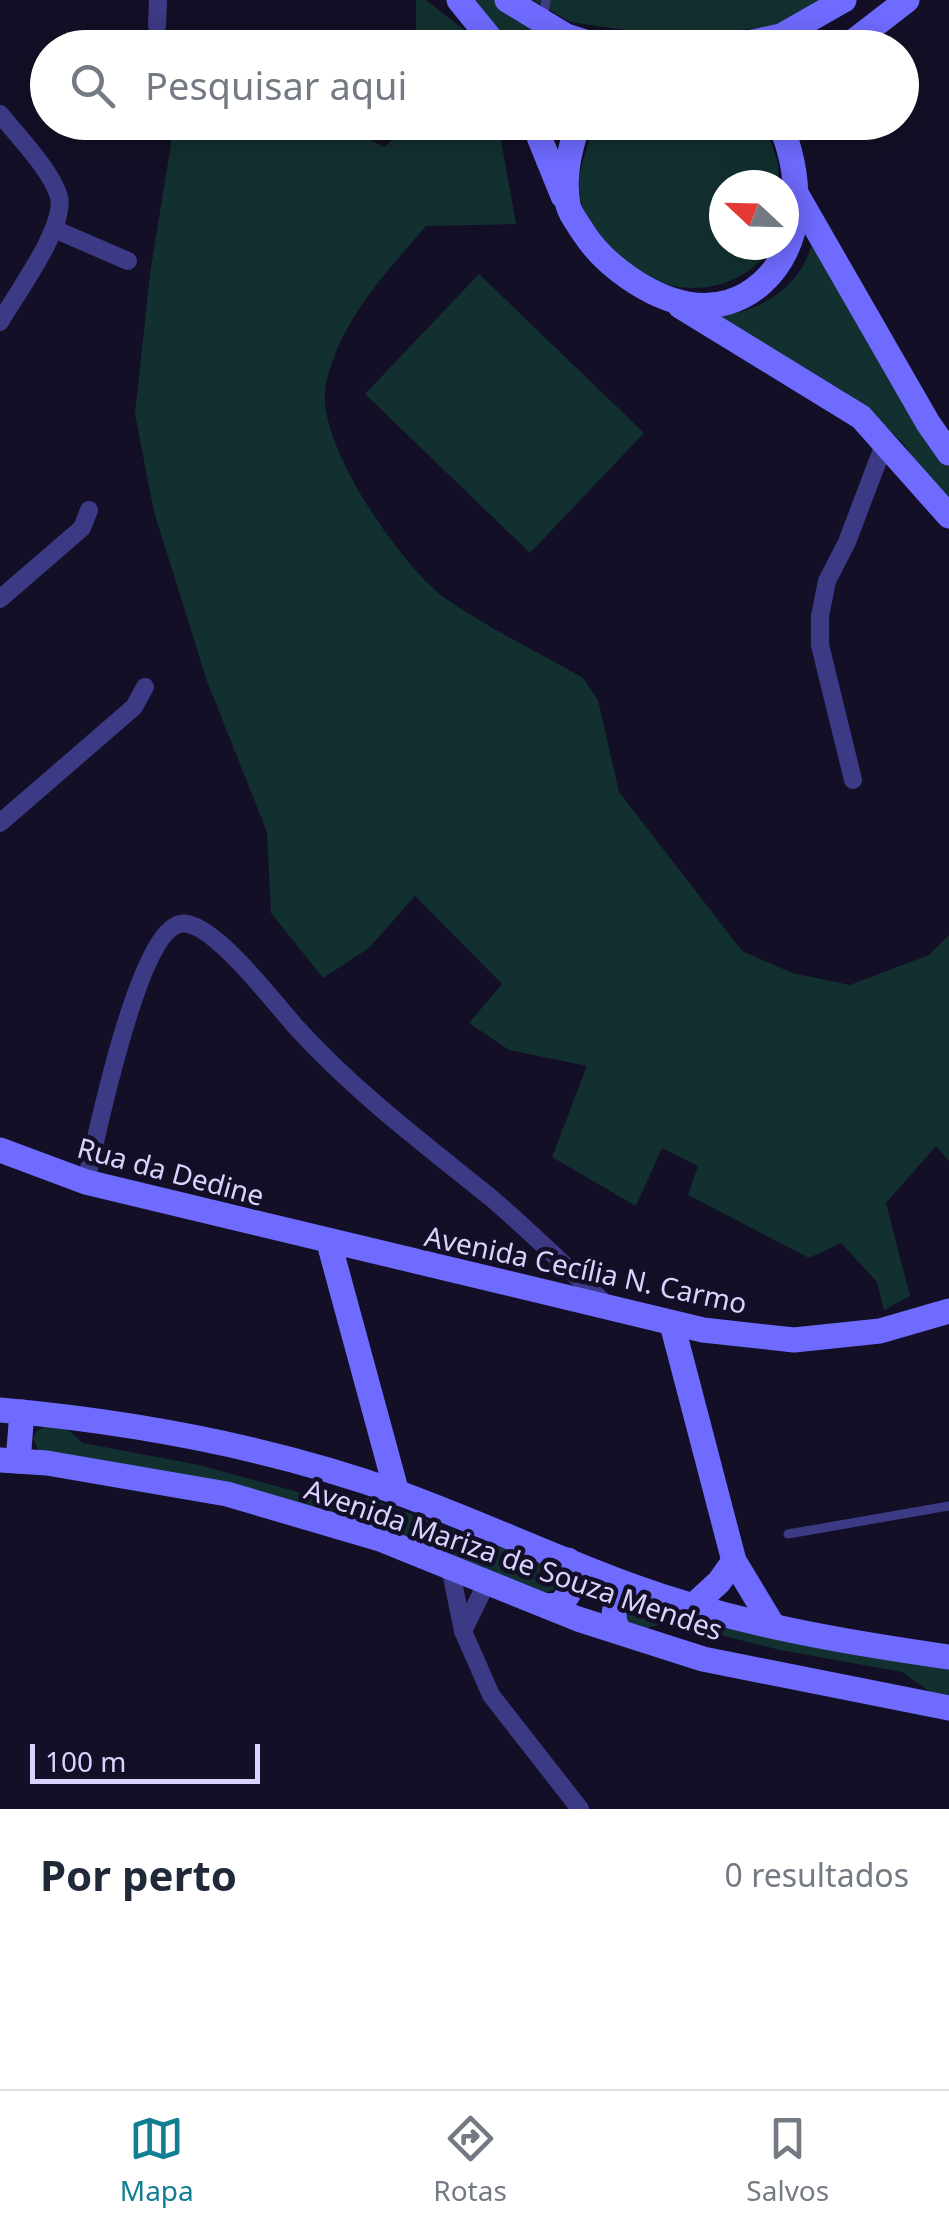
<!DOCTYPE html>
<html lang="pt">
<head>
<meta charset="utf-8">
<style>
	:root { --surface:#fff; --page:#f6f6f7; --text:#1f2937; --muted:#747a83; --line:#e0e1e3; --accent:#117e91 }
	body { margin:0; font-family:"Noto Sans",sans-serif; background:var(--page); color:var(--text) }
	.compass { position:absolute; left:709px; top:170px; width:90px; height:90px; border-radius:50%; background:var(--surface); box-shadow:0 5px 25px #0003; rotate:292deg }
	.scale { position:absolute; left:30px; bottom:25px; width:230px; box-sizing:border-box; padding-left:10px; border:5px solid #d9d4ff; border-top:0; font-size:28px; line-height:35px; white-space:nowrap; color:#d9d4ff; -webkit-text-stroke:8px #130f26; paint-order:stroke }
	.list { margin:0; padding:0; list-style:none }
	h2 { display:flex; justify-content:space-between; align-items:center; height:130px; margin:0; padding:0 40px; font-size:42px }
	h2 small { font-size:32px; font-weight:400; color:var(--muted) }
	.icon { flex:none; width:55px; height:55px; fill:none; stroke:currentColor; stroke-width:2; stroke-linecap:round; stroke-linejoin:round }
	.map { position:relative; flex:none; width:949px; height:1809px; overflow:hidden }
	.search { position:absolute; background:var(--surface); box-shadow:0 5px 25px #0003; left:30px; right:30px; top:30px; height:110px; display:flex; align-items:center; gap:25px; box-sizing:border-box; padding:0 35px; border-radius:55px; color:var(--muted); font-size:38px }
	.sheet { height:280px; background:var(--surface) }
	nav { display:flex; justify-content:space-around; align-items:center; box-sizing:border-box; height:140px; border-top:2px solid var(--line); background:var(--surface); font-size:28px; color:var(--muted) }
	nav a { display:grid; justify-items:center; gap:5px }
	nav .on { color:var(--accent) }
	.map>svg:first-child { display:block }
</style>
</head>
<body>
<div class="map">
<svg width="949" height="1809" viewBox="0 0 949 1809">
	<rect width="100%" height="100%" fill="#130f26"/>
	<g fill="#12302f">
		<polygon points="416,0 426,0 472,36 481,47 416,47"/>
		<polygon points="468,0 497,0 568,47 509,47"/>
		<polygon points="533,0 828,0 793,23 681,38 570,22"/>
		<path d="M 409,122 L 498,123 L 516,224 L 426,226 C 385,274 340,320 326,384 C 313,440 401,566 445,598 C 488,628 538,652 583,678 L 598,700 L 619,792 L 742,951 L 792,973 L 850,985 L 929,955 L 949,935 L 949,1161 L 936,1146 L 886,1203 L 910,1296 L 884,1310 L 877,1282 L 841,1243 L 809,1258 L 688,1195 L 698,1166 L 662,1148 L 636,1206 L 552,1157 L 587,1066 L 509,1050 L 469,1023 L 502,984 L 415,896 L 369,948 L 323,978 L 271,913 L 267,832 L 207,681 L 154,512 L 135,414 L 150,274 L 172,137 L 360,135 L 384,147 L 405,130 Z"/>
		<path d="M 595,123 L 764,123 L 778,163 L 779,185 L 724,185 L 724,245 L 774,245 C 716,325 607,284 580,199 C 574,178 589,143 595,123 Z"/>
		<path d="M 813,240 L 897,387 L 949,467 L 949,507 L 902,442 L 868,409 L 842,390 L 717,316 C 762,312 802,286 813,240 Z"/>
		<polygon points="479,274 644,433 530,553 365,394"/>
		<polygon points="44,1427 66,1428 83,1443 199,1465 338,1503 368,1498 557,1568 562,1576 558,1588 546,1593 39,1452 33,1438 37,1431"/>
		<polygon points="629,1599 949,1666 949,1697 933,1694 902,1672 780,1650 668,1622 647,1628 628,1622 623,1606"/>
	</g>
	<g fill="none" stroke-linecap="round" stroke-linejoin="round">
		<g stroke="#3d3a85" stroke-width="9">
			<polyline points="543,20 546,0"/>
			<polyline points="788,1534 949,1506"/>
		</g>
		<g stroke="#3d3a85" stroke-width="18">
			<polyline points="157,26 158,0"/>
			<path d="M 0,114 C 17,135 52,171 59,197 C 66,227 16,294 0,322"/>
			<polyline points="54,229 128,261"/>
			<polyline points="0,599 82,528 89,510"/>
			<polyline points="853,780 820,645 820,616 827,581 847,542 885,442"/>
			<polyline points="0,823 134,707 145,687"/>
			<path d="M 86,1182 C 96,1138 138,933 180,924 C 210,917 276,1005 296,1027 C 354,1091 423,1143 490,1197 C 530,1231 568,1269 607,1305"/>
			<polyline points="450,1567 463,1631 491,1695 580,1809"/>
			<polyline points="463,1631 487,1582"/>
		</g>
		<g stroke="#6f6bff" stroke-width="25">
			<polyline points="459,0 498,48"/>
			<polyline points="507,0 566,36 604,48"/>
			<polyline points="724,48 781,36 844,0"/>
			<polyline points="845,48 907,0"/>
			<polyline points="533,122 563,196"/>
			<path d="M 579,122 C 570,147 563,179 568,205 C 570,214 578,224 583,232 C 604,265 649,297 688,304 C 746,315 792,267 796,212 C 797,182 792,150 779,122"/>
			<polyline points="797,195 928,423 949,453"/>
			<polyline points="680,306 861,417 949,516"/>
			<polyline points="0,1150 86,1182 703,1330 794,1340 880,1331 949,1311"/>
			<polyline points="329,1243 397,1493"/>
			<polyline points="672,1324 734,1561 772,1624"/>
			<path d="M 0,1410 C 134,1422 273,1448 399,1493 C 478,1522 553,1557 632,1586 C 733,1623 843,1642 949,1657"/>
			<polyline points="0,1460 47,1463 227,1494 380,1539 578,1619 703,1659 949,1708"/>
			<polyline points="18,1461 22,1412"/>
			<polyline points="694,1605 719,1582 734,1561"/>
			<path d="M 547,1606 L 559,1605 C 574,1592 576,1577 568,1560"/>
			<path d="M 620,1632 C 607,1614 617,1598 634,1587"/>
		</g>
	</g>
	<g text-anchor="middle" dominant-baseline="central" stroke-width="9" stroke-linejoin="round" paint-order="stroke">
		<g font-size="28" fill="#d9d4ff" stroke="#130f26">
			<text transform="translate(171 1171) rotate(15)">Rua da Dedine</text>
			<text transform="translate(586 1269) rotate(12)">Avenida Cecília N. Carmo</text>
			<text transform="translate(514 1559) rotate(19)">Avenida Mariza de Souza Mendes</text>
		</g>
	</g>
</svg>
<svg class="compass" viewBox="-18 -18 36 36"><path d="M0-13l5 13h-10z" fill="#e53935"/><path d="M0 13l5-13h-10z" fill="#747a83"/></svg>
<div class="scale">100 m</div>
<div class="search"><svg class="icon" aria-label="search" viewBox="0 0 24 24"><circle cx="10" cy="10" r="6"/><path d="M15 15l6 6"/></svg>Pesquisar aqui</div>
</div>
<section class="sheet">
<h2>Por perto<small>0 resultados</small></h2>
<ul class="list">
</ul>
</section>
<nav>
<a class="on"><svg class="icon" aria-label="map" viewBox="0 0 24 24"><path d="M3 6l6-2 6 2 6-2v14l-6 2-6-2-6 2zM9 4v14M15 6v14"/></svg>Mapa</a>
<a><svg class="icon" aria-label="directions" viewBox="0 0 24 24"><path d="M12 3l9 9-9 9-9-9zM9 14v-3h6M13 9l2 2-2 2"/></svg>Rotas</a>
<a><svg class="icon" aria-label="saved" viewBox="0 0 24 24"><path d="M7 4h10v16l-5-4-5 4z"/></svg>Salvos</a>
</nav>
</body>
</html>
